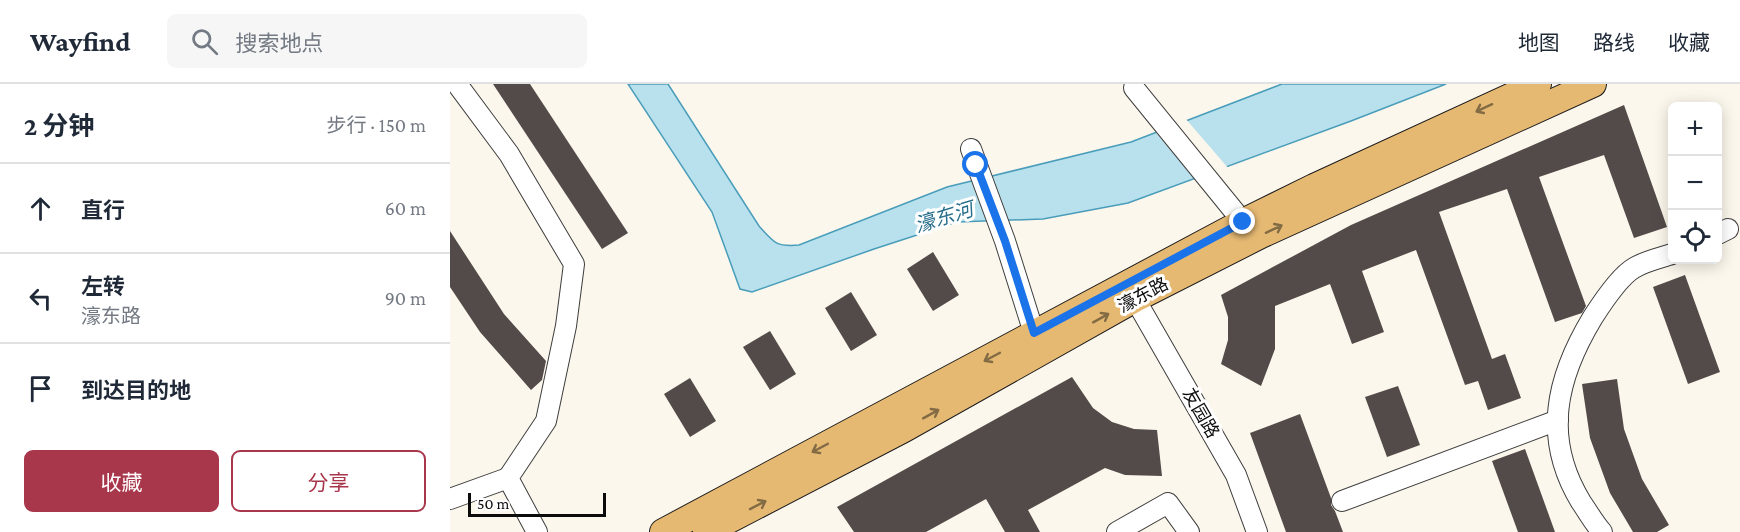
<!DOCTYPE html>
<html lang="zh">
<head>
<meta charset="utf-8">
<style>
	:root { --surface:#fff; --page:#f6f6f7; --text:#1f2937; --muted:#747a83; --line:#e0e1e3; --accent:#a8374c }
	body { margin:0; font-family:"Crimson Pro","Noto Sans SC",serif; background:var(--page); color:var(--text) }
	.controls { position:absolute; right:18px; top:18px; display:grid; overflow:hidden; border-radius:9px; box-shadow:0 3px 15px #0003 }
	.controls button { width:54px; height:54px; display:grid; place-items:center; padding:0; border:0; border-bottom:2px solid var(--line); background:var(--surface); color:var(--text); font:30px sans-serif }
	.scale { position:absolute; left:18px; bottom:15px; width:138px; box-sizing:border-box; padding-left:6px; border:3px solid #0b0b0b; border-top:0; font-size:16px; line-height:21px; white-space:nowrap; color:#0b0b0b; -webkit-text-stroke:4px #fff; paint-order:stroke }
	.stop { position:absolute; width:18px; height:18px; margin:-14px; border:4px solid #1a73e8; border-radius:50%; background:#fff }
	.stop.end { background:#1a73e8; border-color:#fff; box-shadow:0 2px 6px #0008 }
	.list { margin:0; padding:0; list-style:none }
	h2 { display:flex; justify-content:space-between; align-items:center; height:78px; margin:0; padding:0 24px; font-size:26px }
	h2 small { font-size:20px; font-weight:400; color:var(--muted) }
	.list li { display:grid; grid-template-columns:39px 1fr auto; gap:18px; align-items:center; box-sizing:border-box; height:90px; padding:0 24px; border-top:2px solid var(--line) }
	.list b { display:block; font-size:22px; white-space:nowrap }
	.list p { margin:0; font-size:20px; white-space:nowrap; color:var(--muted) }
	.list em { font-size:20px; font-style:normal; color:var(--muted) }
	.actions { display:flex; gap:12px; padding:18px 24px }
	.actions a { flex:1; padding:14px 0; border:2px solid var(--accent); border-radius:9px; text-align:center; font-size:21px; color:var(--accent) }
	.actions .main { background:var(--accent); color:#fff }
	.icon { flex:none; width:33px; height:33px; fill:none; stroke:currentColor; stroke-width:2; stroke-linecap:round; stroke-linejoin:round }
	.map { position:relative; flex:none; width:1290px; height:448px; overflow:hidden }
	header { display:flex; align-items:center; gap:36px; box-sizing:border-box; height:84px; padding:0 30px; background:var(--surface); border-bottom:2px solid var(--line) }
	header strong { font-size:28px }
	nav { display:flex; gap:33px; margin-inline-start:auto; font-size:21px }
	.search { width:420px; height:54px; background:var(--page); display:flex; align-items:center; gap:15px; box-sizing:border-box; padding:0 21px; border-radius:9px; color:var(--muted); font-size:22px }
	main { display:flex }
	aside { flex:1; background:var(--surface) }
	.map>svg:first-child { display:block }
</style>
</head>
<body>
<header>
<strong>Wayfind</strong>
<div class="search"><svg class="icon" aria-label="search" viewBox="0 0 24 24"><circle cx="10" cy="10" r="6"/><path d="M15 15l6 6"/></svg>搜索地点</div>
<nav><a>地图</a><a>路线</a><a>收藏</a></nav>
</header>
<main>
<aside>
<h2>2 分钟<small>步行 · 150 m</small></h2>
<ul class="list">
<li><svg class="icon" aria-label="ahead" viewBox="0 0 24 24"><path d="M12 20V5M6 11l6-6 6 6"/></svg><div><b>直行</b></div><em>60 m</em></li>
<li><svg class="icon" aria-label="left" viewBox="0 0 24 24"><path d="M17 20v-9H6M10 6l-5 5 5 5"/></svg><div><b>左转</b><p>濠东路</p></div><em>90 m</em></li>
<li><svg class="icon" aria-label="arrive" viewBox="0 0 24 24"><path d="M6 21V4h12l-3 4 3 4H6"/></svg><div><b>到达目的地</b></div></li>
</ul>
<div class="actions"><a class="main">收藏</a><a>分享</a></div>
</aside>
<div class="map">
<svg width="1290" height="448" viewBox="0 0 1290 448">
	<rect width="100%" height="100%" fill="#fcf7ec"/>
	<path fill="#b8e1ed" stroke="#499dba" stroke-width="1.5" d="M 178,0 L 218,0 L 309,142 C 324,159 326,163 349,161 L 497,103 L 681,58 L 832,0 L 996,0 L 901,37 L 678,119 L 593,135 L 507,138 L 424,165 L 302,208 L 290,205 L 262,128 Z"/>
	<polygon fill="#fcf7ec" points="735,34 779,85 746,97 704,46"/>
	<g fill="#524b49">
		<polygon points="43,0 80,0 178,149 152,165"/>
		<polygon points="1174,21 1217,143 1184,154 1154,71 1089,93 1136,222 1132,229 1105,238 1057,105 989,128 1042,275 1055,270 1071,314 1038,326 1028,297 1015,301 966,166 912,187 934,248 902,260 880,200 825,222 825,265 811,302 771,280 778,256 778,233 771,211 901,141"/>
		<polygon points="0,147 54,230 96,277 92,296 81,306 30,248 0,203"/>
		<polygon points="483,168 509,211 483,227 457,185"/>
		<polygon points="1235,191 1270,288 1238,300 1203,203"/>
		<polygon points="401,208 427,251 401,267 375,224"/>
		<polygon points="320,247 346,290 320,306 293,263"/>
		<polygon points="622,293 643,324 662,338 684,345 707,346 712,392 675,391 655,384 578,426 590,448 555,448 536,415 476,448 404,448 387,423"/>
		<polygon points="240,294 266,337 240,353 214,310"/>
		<polygon points="1167,295 1174,345 1192,395 1219,441 1207,448 1183,448 1160,409 1140,354 1132,300"/>
		<polygon points="948,302 970,361 937,373 915,313"/>
		<polygon points="850,330 881,414 881,421 885,427 893,448 836,448 800,349"/>
		<polygon points="1075,365 1105,448 1068,448 1042,377"/>
	</g>
	<g fill="none" stroke-linecap="round" stroke-linejoin="round">
		<g stroke="#3e3e3e" stroke-width="22">
			<g id="minor">
				<polyline points="7,0 59,70 124,180 116,242 96,337 58,394 87,448"/>
				<polyline points="684,4 793,138"/>
				<polyline points="521,65 555,157 584,249"/>
				<polyline points="1268,150 1278,145"/>
				<polyline points="685,215 786,391 807,448"/>
				<polyline points="0,415 58,394"/>
				<polyline points="892,417 1108,336"/>
				<polyline points="667,448 718,419 739,448"/>
				<path d="M 1152,448 C 1144,439 1138,428 1131,418 C 1092,354 1106,294 1143,233 C 1152,219 1170,192 1184,184 C 1195,177 1210,174 1222,170"/>
			</g>
		</g>
		<g stroke="#1c1c1c" stroke-width="28">
			<g id="major">
				<polyline points="213,448 793,138 864,103 1088,0"/>
				<polyline points="256,448 454,345 685,215 811,151 1143,0"/>
			</g>
		</g>
		<use href="#minor" stroke="#fff" stroke-width="20"/>
		<use href="#major" stroke="#e6b973" stroke-width="26"/>
	</g>
	<defs><path id="oneway-shaft" d="M-6 0H5M1.5-3L5.5 0L1.5 3" fill="none" stroke-width="1.6" stroke-linecap="round" stroke-linejoin="round" transform="scale(1.5)"/></defs>
	<g stroke="#836b44">
		<use href="#oneway-shaft" transform="translate(1034 24) rotate(155)"/>
		<use href="#oneway-shaft" transform="translate(824 145) rotate(-25)"/>
		<use href="#oneway-shaft" transform="translate(651 234) rotate(-29)"/>
		<use href="#oneway-shaft" transform="translate(542 273) rotate(152)"/>
		<use href="#oneway-shaft" transform="translate(481 330) rotate(-29)"/>
		<use href="#oneway-shaft" transform="translate(370 364) rotate(152)"/>
		<use href="#oneway-shaft" transform="translate(308 421) rotate(-27)"/>
	</g>
	<g fill="none" stroke-linecap="round" stroke-linejoin="round">
		<polyline stroke="#1a73e8" stroke-width="8" points="526,81 555,157 584,249 793,138"/>
	</g>
	<g text-anchor="middle" dominant-baseline="central" stroke-width="6" stroke-linejoin="round" paint-order="stroke">
		<g font-size="18" fill="#0b0b0b" stroke="#fff">
			<text transform="translate(693 211) rotate(-28)">濠东路</text>
			<text transform="translate(751 329) rotate(60)">友园路</text>
		</g>
		<g font-size="20" font-style="italic" fill="#266e8b" stroke="#fff">
			<text transform="translate(494 133) rotate(-17)">濠东河</text>
		</g>
	</g>
</svg>
<div class="controls">
<button>+</button>
<button>−</button>
<button><svg class="icon" aria-label="locate" viewBox="0 0 24 24"><circle cx="12" cy="12" r="6"/><path d="M12 2v4M12 18v4M2 12h4M18 12h4"/></svg></button>
</div>
<div class="scale">50 m</div>
<div class="stop" style="left:526px;top:81px"></div>
<div class="stop end" style="left:793px;top:138px"></div>
</div>
</main>
</body>
</html>
